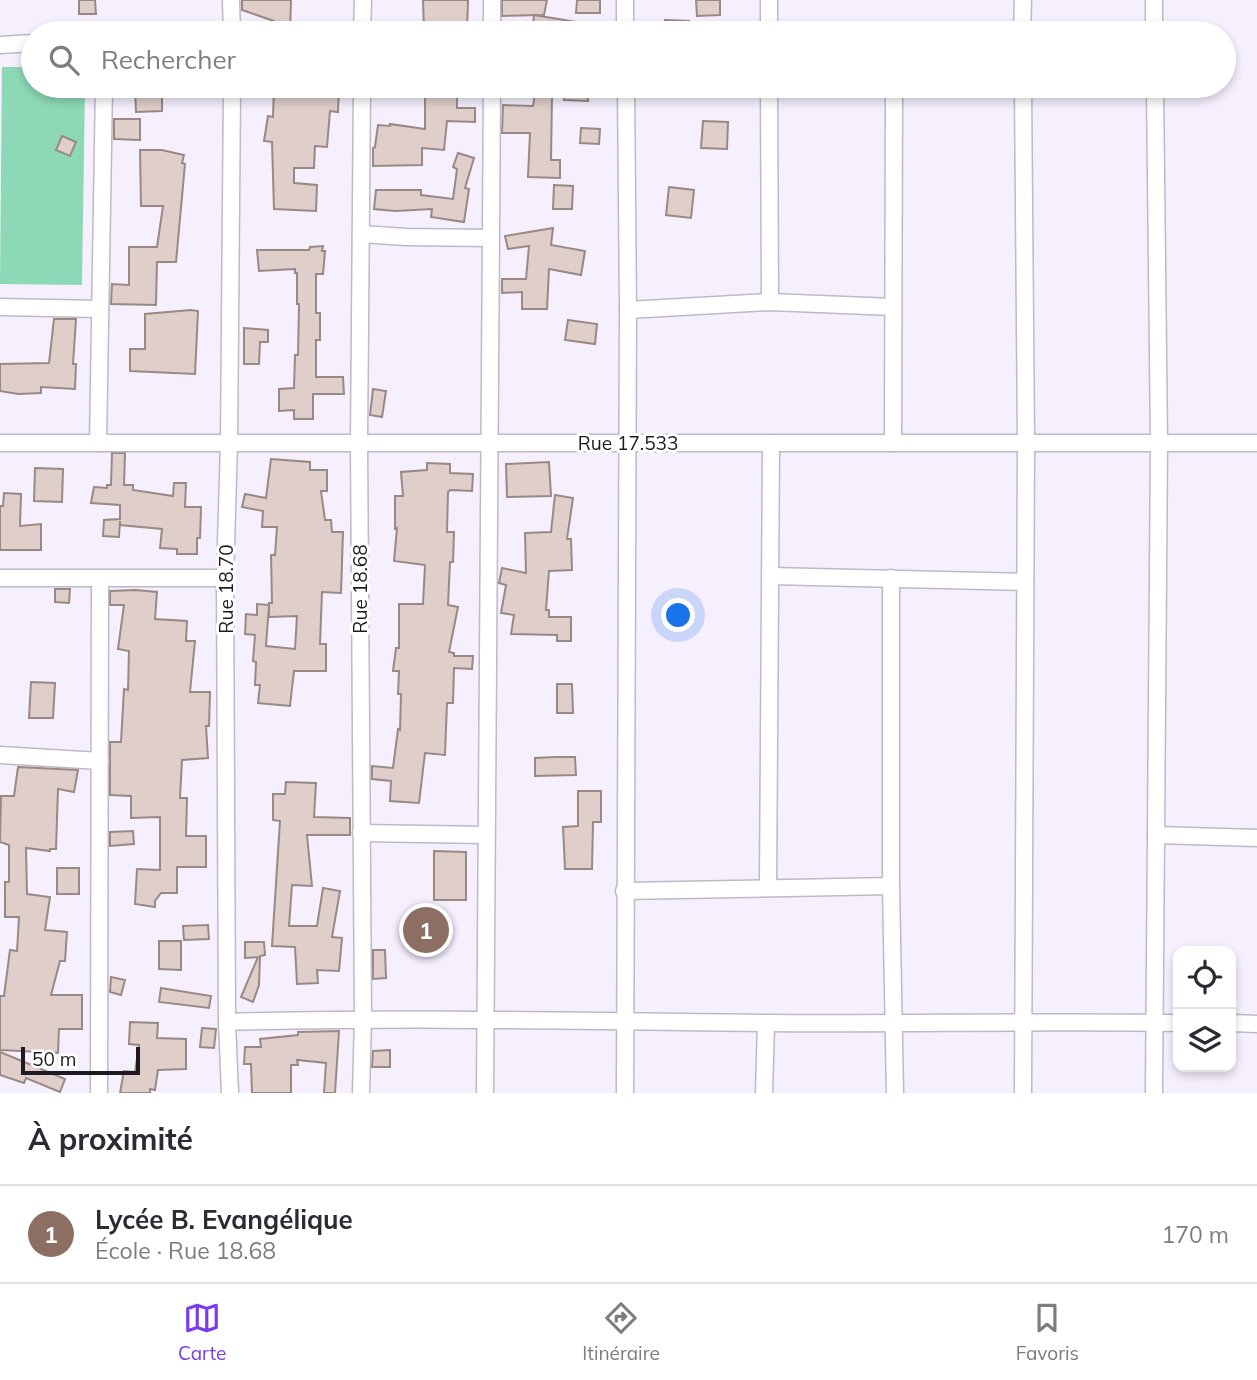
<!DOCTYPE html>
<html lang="fr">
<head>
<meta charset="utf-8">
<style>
	:root { --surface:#fff; --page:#f7f7f7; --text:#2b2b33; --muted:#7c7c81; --line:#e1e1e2; --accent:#7c3aed }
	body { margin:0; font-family:Mulish,sans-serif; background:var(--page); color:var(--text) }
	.controls { position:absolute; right:21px; bottom:21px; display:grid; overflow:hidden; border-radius:14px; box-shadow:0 4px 10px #0003 }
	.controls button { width:63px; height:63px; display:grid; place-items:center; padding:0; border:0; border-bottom:2px solid var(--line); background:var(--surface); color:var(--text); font:35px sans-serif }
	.scale { position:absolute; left:21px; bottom:18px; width:119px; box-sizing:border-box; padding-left:7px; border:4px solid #1d1b20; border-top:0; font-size:19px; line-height:24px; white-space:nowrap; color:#1d1b20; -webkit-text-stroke:5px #fff; paint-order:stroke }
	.you { position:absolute; left:679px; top:616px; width:24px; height:24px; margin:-18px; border:5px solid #fff; border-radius:50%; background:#1a73e8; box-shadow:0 0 0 10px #1a73e833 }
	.badge { display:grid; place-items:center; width:46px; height:46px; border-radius:50%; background:var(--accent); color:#fff; font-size:23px; font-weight:700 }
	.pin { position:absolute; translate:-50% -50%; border:4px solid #fff; box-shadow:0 2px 7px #0006 }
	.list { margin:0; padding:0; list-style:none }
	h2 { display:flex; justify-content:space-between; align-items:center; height:91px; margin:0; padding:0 28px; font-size:30px }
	h2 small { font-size:23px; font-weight:400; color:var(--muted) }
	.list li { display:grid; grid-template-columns:46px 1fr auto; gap:21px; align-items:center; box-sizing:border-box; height:98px; padding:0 28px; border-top:2px solid var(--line) }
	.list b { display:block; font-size:26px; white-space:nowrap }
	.list p { margin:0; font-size:23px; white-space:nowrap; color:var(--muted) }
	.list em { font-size:23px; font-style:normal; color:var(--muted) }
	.icon { flex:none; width:38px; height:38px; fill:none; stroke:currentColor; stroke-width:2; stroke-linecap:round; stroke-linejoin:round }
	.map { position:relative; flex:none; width:1257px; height:1093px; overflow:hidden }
	.search { position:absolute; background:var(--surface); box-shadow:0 4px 10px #0003; left:21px; right:21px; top:21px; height:77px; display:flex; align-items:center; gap:18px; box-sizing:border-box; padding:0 24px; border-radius:38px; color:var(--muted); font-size:26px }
	.sheet { height:189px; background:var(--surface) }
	nav { display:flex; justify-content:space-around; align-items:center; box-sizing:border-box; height:98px; border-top:2px solid var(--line); background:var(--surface); font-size:19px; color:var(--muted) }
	nav a { display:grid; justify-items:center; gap:4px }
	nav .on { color:var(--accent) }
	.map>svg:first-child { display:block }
</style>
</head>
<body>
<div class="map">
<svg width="1257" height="1093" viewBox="0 0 1257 1093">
	<rect width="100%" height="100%" fill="#f5effe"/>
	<polygon fill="#8dd9b7" points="2,67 33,67 33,86 85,86 82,285 0,284"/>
	<g fill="#dfcec9" stroke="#998984" stroke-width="2" fill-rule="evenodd">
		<polygon points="79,0 95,0 96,14 79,14"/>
		<polygon points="242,0 291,0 290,33 274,33 274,21 242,10"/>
		<polygon points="423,0 468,0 467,31 424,33"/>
		<polygon points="502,0 547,0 544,15 502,16"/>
		<polygon points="577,0 600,0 600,13 576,13"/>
		<polygon points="696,0 720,0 720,15 697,16"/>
		<polygon points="534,15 601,26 600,33 532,33"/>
		<polygon points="665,20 689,21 687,33 665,33"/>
		<polygon points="135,86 162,86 162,111 136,112"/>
		<polygon points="274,86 339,86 338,112 330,111 327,147 315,146 314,168 294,168 294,183 317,185 316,211 274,209 272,142 264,141 268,116 273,117"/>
		<polygon points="565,86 588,87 588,101 564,100"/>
		<polygon points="425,94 457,95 457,108 475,108 475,122 447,121 444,150 422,148 422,165 373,166 373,148 375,147 378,125 390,126 390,124 425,129"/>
		<polygon points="535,94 552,96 551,160 560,160 560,178 528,177 530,133 502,133 503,105 533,106"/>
		<polygon points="114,119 140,119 140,140 114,139"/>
		<polygon points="703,121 728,122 727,149 701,148"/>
		<polygon points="581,128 600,129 599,144 580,143"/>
		<polygon points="62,136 76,142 70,156 56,150"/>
		<polygon points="140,150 162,150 184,155 182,163 185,164 176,262 157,262 156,305 111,304 112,284 129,285 129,247 157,247 163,206 141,206"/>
		<polygon points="458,153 474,158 465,188 469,189 464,222 431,217 432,209 395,211 374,209 376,190 421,190 421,195 453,199 457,169 453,167"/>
		<polygon points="554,185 573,186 572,209 553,209"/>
		<polygon points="669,187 694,190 691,218 666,215"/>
		<polygon points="553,228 551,245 585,251 581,275 549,269 547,309 522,309 522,292 502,293 502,279 526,279 529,246 508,249 505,236"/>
		<polygon points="323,246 322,251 325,251 323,274 316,274 316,313 320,313 320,340 316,340 316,377 343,377 344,394 313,394 313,419 294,419 294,410 279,411 279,389 294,388 295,355 298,355 299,304 297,304 297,273 295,273 295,269 259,271 257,250 309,250 310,247"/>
		<polygon points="191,310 198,311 195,374 130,371 130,349 145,349 145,314"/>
		<polygon points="54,319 76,319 73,364 76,364 75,389 41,387 41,393 18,394 0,391 0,364 49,363"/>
		<polygon points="568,320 597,324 595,344 565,340"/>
		<polygon points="244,328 268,330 268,342 260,342 259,364 244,364"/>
		<polygon points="373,389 386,391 382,417 370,415"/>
		<polygon points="112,453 125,453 124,485 133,485 133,490 173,496 174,483 186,483 185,507 201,507 200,538 197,538 197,554 177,554 177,549 160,548 162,529 120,525 120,521 119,537 103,536 104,520 120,519 120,505 91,503 94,487 107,488 107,485 111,485"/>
		<path d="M 271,459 L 310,462 L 310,470 L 327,470 L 327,491 L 321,491 L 325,520 L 331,520 L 332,532 L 343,532 L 341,593 L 322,592 L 320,644 L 326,644 L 326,671 L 294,671 L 290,706 L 258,703 L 260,685 L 255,685 L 256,662 L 253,661 L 255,635 L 245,634 L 246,614 L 257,615 L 257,604 L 269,605 L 269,603 L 272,603 L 271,555 L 275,555 L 277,527 L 262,527 L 263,511 L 242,507 L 245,494 L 266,498 ZM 269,605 L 269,617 L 297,616 L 295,649 L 266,646 Z"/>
		<polygon points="549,462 551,496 507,497 506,464"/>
		<polygon points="427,463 450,464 450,473 473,474 472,491 450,490 448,492 447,532 454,532 453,562 450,562 448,605 458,607 449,652 454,653 454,656 473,656 472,669 454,668 453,703 447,703 445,755 425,753 419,803 390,801 391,781 372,779 372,766 393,768 398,729 400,730 401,694 398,694 399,671 393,671 396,648 399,648 399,604 423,604 425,565 394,561 397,528 395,529 395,496 403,496 401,472 427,470"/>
		<polygon points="35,468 63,469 62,502 34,501"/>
		<polygon points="4,493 21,494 20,526 41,524 41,550 0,550 0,506 3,506"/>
		<polygon points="555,495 573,498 567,539 571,539 572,570 549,571 546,610 549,610 549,617 571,617 571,641 557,641 557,635 511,634 514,615 501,613 506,585 499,583 502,568 526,573 525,533 551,532"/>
		<polygon points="55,589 70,589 69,603 55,602"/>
		<polygon points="136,590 157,592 155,619 187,621 186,641 195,641 190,692 210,692 209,726 206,726 208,758 182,760 180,798 187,798 186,836 206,836 206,867 177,867 177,893 161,893 155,901 155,907 135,904 137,869 160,870 160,817 131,818 131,796 110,795 110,742 121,742 124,689 128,690 129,651 118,649 124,605 110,605 110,591"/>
		<polygon points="31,682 55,683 53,718 29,718"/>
		<polygon points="557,684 572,684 573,713 557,713"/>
		<polygon points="556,757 575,757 576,775 535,776 535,758"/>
		<polygon points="18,767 78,770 74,792 58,789 56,849 50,849 50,851 26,848 27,894 50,897 45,930 67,932 65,961 60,961 51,995 82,995 82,1029 59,1029 58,1053 0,1050 0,996 4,996 10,950 17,951 19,917 5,917 5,882 9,882 9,845 0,842 1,796 14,796"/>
		<polygon points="286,782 316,783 314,817 350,818 350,835 307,835 312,886 292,885 289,926 317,926 323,888 340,891 332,937 342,938 339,971 317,970 318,983 297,984 295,947 272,946 280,821 273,820 273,794 285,794"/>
		<polygon points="578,791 601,791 601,822 593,822 592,869 565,869 563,827 578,826"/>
		<polygon points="133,831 134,844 110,846 110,832"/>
		<polygon points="434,851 466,852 466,900 434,900"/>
		<rect x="57" y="868" width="22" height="26"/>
		<polygon points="208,925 209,939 184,940 183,926"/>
		<polygon points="159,941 181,941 181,970 159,969"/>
		<polygon points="245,942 264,942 265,955 260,956 259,985 253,1002 241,997 258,957 245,958"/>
		<polygon points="373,950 385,950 386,978 373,979"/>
		<polygon points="111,977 125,980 121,995 110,992"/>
		<polygon points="161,988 211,996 209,1008 159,1002"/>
		<polygon points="130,1022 158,1023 157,1038 186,1039 186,1069 158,1070 155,1090 150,1089 150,1093 120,1093 124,1071 135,1072 139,1045 129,1044"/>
		<polygon points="202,1028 216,1029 214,1048 200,1047"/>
		<polygon points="339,1031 335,1093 324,1093 326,1063 297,1060 298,1065 291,1065 291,1093 252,1093 251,1064 244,1064 245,1047 261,1047 260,1039 298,1035 298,1032"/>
		<polygon points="390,1050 390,1067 372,1067 373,1051"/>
		<polygon points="0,1052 65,1079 60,1092 26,1078 24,1083 0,1075"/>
	</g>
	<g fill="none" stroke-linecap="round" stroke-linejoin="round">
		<g stroke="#beb8c7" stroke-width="19">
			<g id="street">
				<polyline points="231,0 232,33"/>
				<polyline points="492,0 492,33"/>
				<polyline points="625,0 625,33"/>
				<polyline points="1154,0 1154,33"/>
				<polyline points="362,33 363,0"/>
				<polyline points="769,33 769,0"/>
				<polyline points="1022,33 1023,0"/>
				<polyline points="0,45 33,43"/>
				<polyline points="769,86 770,302"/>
				<polyline points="362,234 406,237 491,238"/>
				<polyline points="0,307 100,309"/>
				<polyline points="628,310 770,302 893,307"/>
				<polyline points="0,443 1257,443"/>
				<polyline points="98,443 104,86"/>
				<polyline points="893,443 894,86"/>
				<polyline points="770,576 1025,582"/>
				<polyline points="0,578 225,578"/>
				<polyline points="891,578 891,886 895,1093"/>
				<polyline points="0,755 100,761"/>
				<polyline points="361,833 486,835"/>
				<polyline points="1156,835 1257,838"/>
				<polyline points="768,888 771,443"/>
				<polyline points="624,891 891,886"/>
				<path d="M 227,1022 C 407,1017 586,1021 766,1023 C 903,1024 1041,1021 1178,1023"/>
				<polyline points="1231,1023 1257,1024"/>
				<polyline points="99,1093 100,579"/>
				<polyline points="230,1093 227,1022 225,578 229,444 232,86"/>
				<polyline points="361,1093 363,1018 359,443 362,86"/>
				<polyline points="485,1093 492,86"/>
				<polyline points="625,1093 628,310 626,86"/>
				<polyline points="764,1093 766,1023"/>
				<polyline points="1023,1093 1026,443 1023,86"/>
				<polyline points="1154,1093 1159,443 1155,86"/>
			</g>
		</g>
		<use href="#street" stroke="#fff" stroke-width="16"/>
	</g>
	<g text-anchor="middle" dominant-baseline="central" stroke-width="6" stroke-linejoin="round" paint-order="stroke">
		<g font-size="19" fill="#1d1b20" stroke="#fff">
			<text x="628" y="443">Rue 17.533</text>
			<text transform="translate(226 589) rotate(-90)">Rue 18.70</text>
			<text transform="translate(360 589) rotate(-90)">Rue 18.68</text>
		</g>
	</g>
</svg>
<div class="controls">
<button><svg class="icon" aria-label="locate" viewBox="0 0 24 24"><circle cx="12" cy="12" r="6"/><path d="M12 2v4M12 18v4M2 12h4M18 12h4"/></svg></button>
<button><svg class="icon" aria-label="layers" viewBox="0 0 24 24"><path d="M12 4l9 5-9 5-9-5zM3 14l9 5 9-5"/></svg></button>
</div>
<div class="scale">50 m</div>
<div class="you"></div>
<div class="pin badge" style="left:426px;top:930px;background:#8d6e63">1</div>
<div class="search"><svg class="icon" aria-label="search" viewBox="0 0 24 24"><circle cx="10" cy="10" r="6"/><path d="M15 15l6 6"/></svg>Rechercher</div>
</div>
<section class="sheet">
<h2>À proximité<small></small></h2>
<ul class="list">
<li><span class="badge" style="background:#8d6e63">1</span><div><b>Lycée B. Evangélique</b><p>École · Rue 18.68</p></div><em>170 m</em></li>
</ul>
</section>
<nav>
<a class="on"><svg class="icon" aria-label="map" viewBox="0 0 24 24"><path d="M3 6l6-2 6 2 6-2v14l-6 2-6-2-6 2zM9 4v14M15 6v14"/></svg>Carte</a>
<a><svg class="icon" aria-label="directions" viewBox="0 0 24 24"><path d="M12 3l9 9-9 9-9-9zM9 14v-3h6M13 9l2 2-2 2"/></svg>Itinéraire</a>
<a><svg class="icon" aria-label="saved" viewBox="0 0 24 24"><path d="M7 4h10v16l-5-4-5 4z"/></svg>Favoris</a>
</nav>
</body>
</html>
